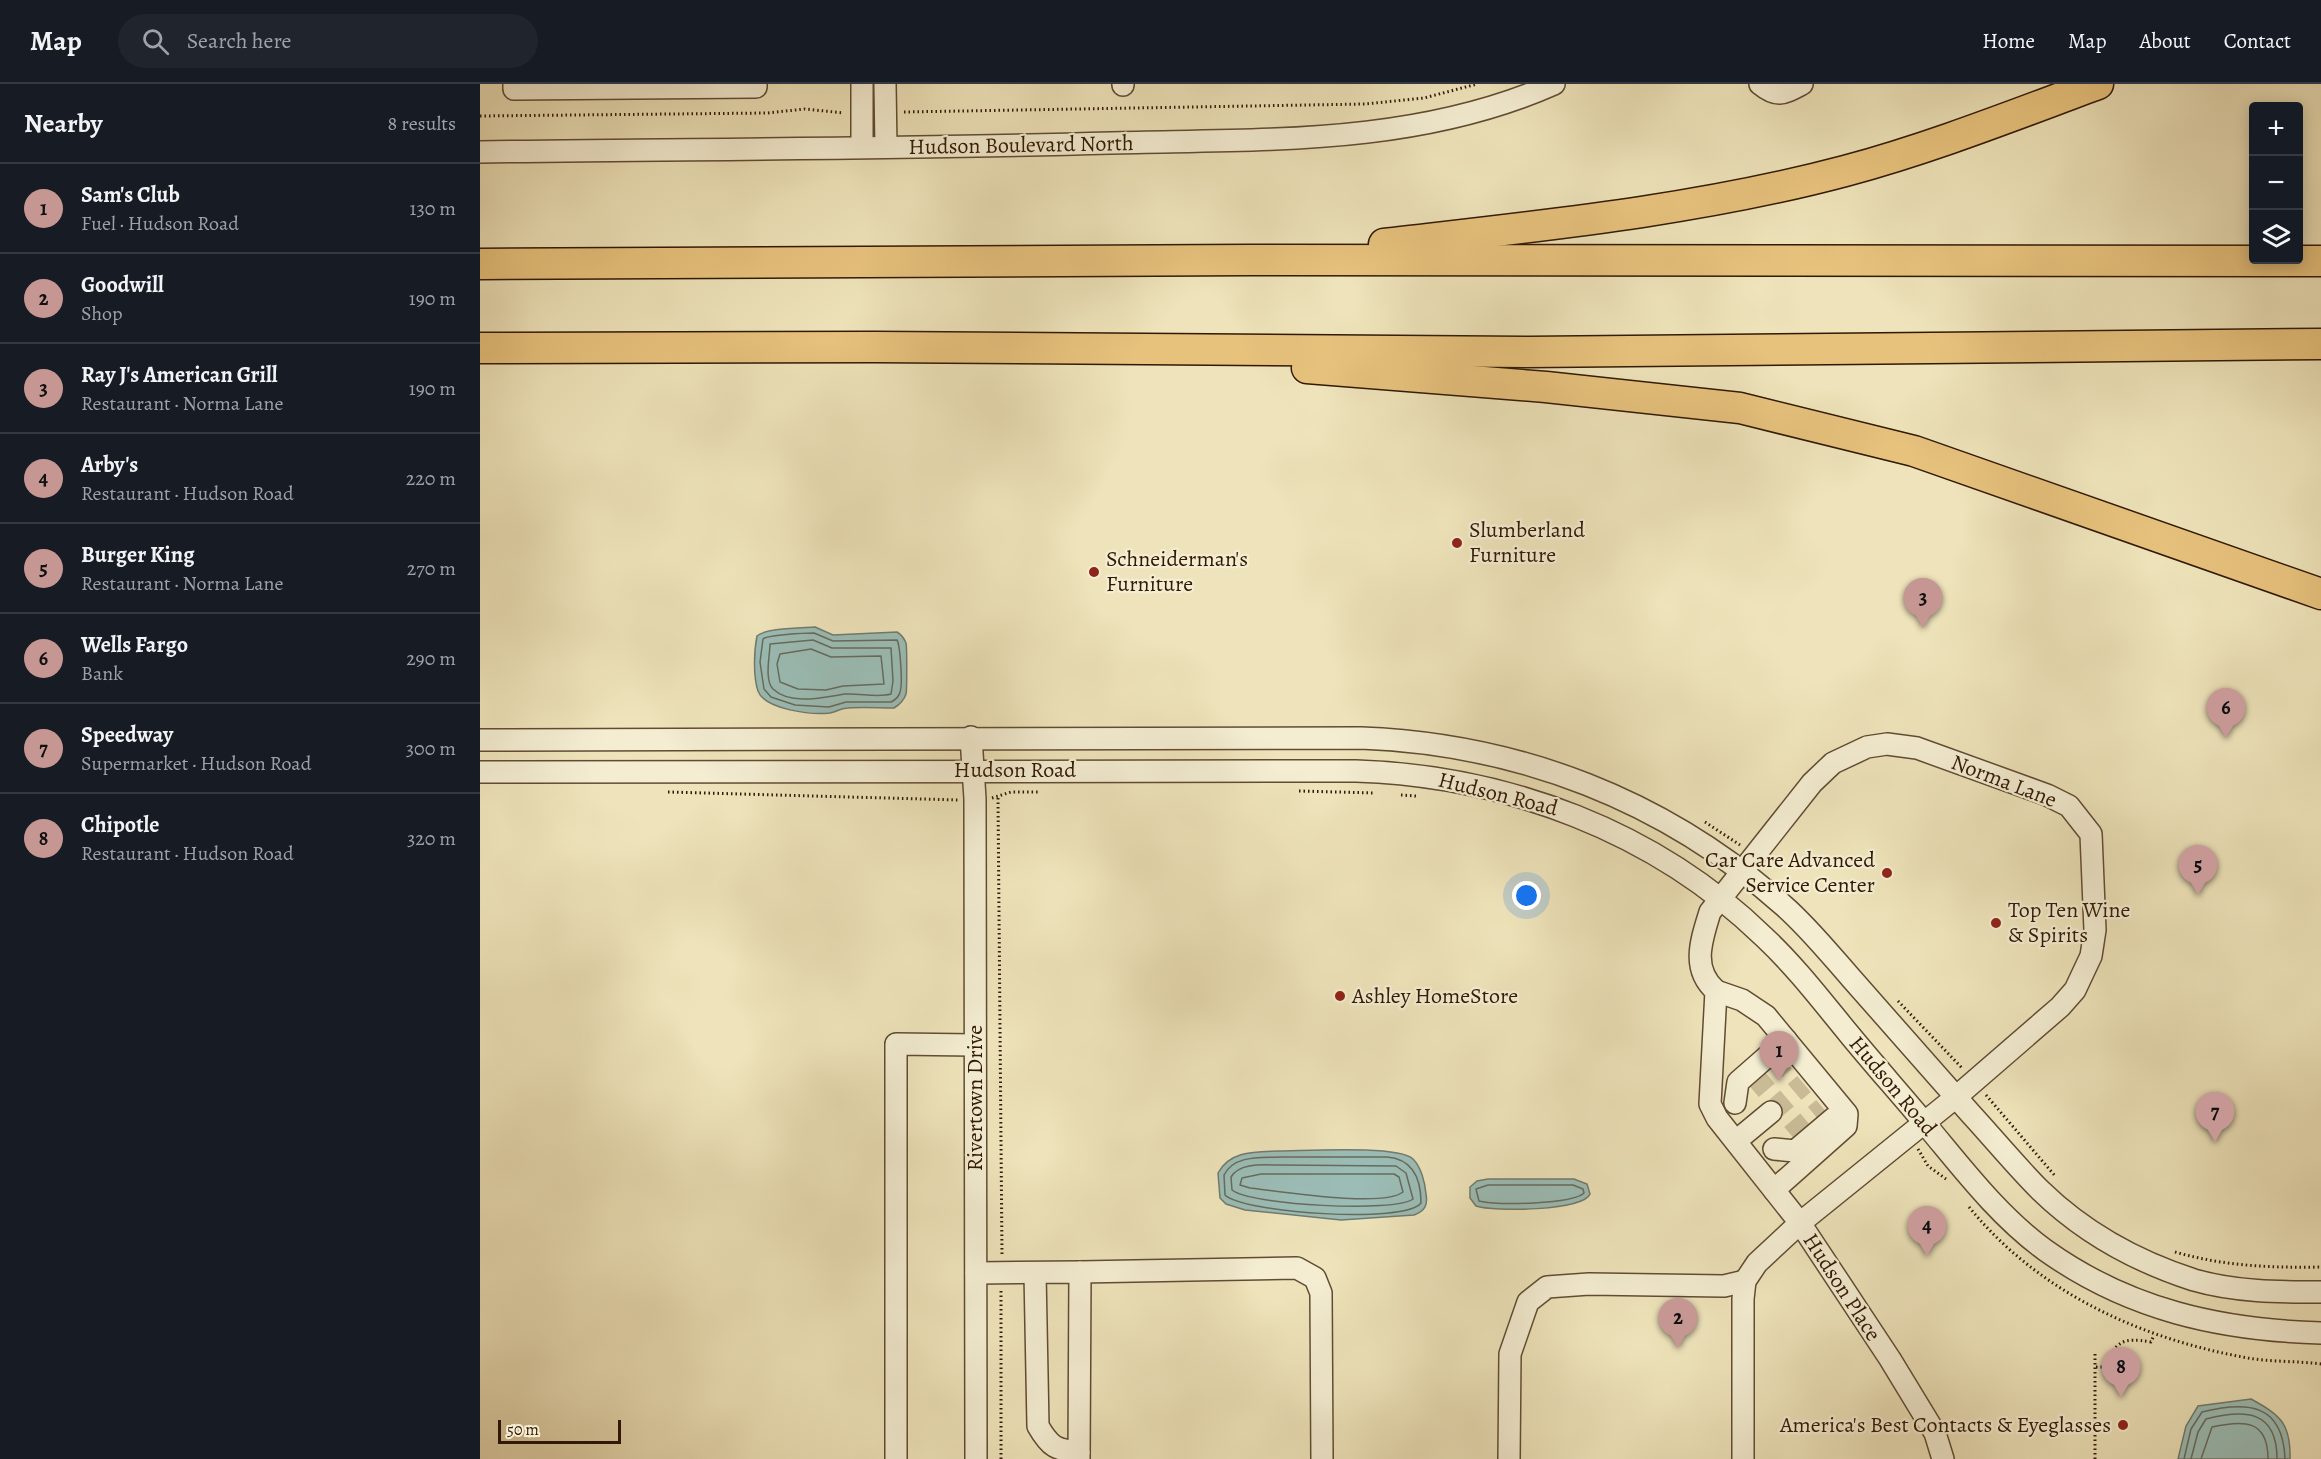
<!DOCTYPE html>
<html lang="en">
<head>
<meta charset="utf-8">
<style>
	:root { --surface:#171b24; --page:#20242c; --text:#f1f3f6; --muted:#9ea1a6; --line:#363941; --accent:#c59692 }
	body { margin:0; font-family:Alegreya,serif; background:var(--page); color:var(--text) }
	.controls { position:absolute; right:18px; top:18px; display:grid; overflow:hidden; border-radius:6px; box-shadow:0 3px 15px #0003 }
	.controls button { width:54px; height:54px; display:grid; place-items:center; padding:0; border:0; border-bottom:2px solid var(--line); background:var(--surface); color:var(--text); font:30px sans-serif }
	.scale { position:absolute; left:18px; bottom:15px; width:123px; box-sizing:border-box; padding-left:6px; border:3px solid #311905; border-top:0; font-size:16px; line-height:21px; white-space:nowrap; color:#311905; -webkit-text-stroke:4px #f4edd2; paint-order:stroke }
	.you { position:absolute; left:1047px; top:812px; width:21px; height:21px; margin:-15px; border:4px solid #fff; border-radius:50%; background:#1a73e8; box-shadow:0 0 0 9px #1a73e833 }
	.badge { display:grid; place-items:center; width:39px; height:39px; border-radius:50%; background:var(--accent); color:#111; font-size:20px; font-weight:700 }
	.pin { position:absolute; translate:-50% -50px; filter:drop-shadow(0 2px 3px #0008) }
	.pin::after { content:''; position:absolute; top:32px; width:21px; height:18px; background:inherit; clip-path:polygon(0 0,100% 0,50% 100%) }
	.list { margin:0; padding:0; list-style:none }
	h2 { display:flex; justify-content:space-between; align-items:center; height:78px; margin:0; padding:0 24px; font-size:26px }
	h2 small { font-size:20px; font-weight:400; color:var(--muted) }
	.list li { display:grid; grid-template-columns:39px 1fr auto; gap:18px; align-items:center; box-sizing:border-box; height:90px; padding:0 24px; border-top:2px solid var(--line) }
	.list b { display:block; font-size:22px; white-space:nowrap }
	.list p { margin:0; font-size:20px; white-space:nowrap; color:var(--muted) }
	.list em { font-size:20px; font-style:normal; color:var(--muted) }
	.icon { flex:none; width:33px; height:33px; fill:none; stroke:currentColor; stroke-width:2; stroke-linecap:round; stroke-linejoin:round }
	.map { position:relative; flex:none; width:1841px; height:1375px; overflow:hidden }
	header { display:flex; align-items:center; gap:36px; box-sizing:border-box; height:84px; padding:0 30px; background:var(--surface); border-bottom:2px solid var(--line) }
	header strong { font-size:28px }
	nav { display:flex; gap:33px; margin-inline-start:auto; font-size:21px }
	.search { width:420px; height:54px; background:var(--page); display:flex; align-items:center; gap:15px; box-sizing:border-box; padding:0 21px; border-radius:33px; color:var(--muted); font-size:22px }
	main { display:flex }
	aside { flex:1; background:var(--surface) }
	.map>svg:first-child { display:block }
</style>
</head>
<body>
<header>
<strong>Map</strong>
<div class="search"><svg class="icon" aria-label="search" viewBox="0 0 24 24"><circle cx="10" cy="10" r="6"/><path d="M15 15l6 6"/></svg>Search here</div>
<nav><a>Home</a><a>Map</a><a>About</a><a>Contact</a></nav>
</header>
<main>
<aside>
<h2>Nearby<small>8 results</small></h2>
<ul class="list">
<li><span class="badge">1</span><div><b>Sam's Club</b><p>Fuel · Hudson Road</p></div><em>130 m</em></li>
<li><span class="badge">2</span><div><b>Goodwill</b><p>Shop</p></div><em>190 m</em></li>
<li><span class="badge">3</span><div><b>Ray J's American Grill</b><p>Restaurant · Norma Lane</p></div><em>190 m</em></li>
<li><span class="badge">4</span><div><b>Arby's</b><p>Restaurant · Hudson Road</p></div><em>220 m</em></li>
<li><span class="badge">5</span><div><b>Burger King</b><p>Restaurant · Norma Lane</p></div><em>270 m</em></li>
<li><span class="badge">6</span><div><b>Wells Fargo</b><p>Bank</p></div><em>290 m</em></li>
<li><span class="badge">7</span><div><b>Speedway</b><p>Supermarket · Hudson Road</p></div><em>300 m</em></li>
<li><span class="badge">8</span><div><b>Chipotle</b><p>Restaurant · Hudson Road</p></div><em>320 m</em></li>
</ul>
</aside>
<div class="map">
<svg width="1841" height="1375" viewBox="0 0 1841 1375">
	<rect width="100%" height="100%" fill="#eee3ba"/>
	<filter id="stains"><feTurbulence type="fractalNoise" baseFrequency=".00333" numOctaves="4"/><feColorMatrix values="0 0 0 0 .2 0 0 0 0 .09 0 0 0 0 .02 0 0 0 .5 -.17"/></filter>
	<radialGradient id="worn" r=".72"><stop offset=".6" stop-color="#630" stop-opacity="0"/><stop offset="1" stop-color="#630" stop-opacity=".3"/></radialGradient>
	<g fill="#9bbdb6" stroke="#717b6f" stroke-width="1.5">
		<path d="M 335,543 L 353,551 L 417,548 C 422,551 424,554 426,559 C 427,562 427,607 426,610 C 424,616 419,621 414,624 C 399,624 383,623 368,624 C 361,624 356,628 350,629 C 332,631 285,626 278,607 C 273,592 274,567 277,552 C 286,544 320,544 335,543 Z"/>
		<path d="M 799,1067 C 824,1067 918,1061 933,1075 C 941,1083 945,1098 946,1110 C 948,1121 945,1127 934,1131 L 861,1136 L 765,1126 L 746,1120 L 740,1114 L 738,1089 C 750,1066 776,1068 799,1067 Z"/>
		<path d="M 1008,1095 L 1094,1095 L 1107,1100 L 1110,1110 C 1103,1127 1013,1128 996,1122 L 990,1114 L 990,1103 L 997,1097 Z"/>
		<path d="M 1771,1315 C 1800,1331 1811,1339 1810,1375 L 1698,1375 L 1706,1342 L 1718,1322 Z"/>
	</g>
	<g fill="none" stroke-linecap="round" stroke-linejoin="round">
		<g stroke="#666b5e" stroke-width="1.5">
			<path d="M 334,549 L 353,557 L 417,556 C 420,561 423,600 420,608 C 419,613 415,616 411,618 L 366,618 L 349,623 L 315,621 L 291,613 L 284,605 L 280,578 L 283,555 C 287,551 325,549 334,549 Z"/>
			<path d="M 333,556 L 352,564 L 411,564 L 413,597 L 411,610 C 397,614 380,609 365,610 C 345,613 311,622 293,605 C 284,596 290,571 290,560 Z"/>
			<polygon points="331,565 351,573 401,572 404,600 363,602 346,606 318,605 300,598 297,580 300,570"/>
			<path d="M 799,1073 L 907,1073 C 932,1075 941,1094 941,1119 C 926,1140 763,1129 745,1111 L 744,1091 C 754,1071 780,1074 799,1073 Z"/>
			<path d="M 799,1081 L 916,1082 L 926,1089 L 933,1115 C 915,1129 770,1121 752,1106 L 751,1093 C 760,1078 784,1081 799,1081 Z"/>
			<path d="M 781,1090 L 914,1090 L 919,1093 L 923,1108 C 903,1124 798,1107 770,1104 L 760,1101 L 762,1094 Z"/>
			<path d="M 1008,1101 L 1093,1101 L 1103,1105 L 1104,1109 C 1093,1120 1016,1122 999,1117 L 996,1105 Z"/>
			<path d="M 1704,1375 L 1711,1345 L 1722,1328 C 1767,1317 1803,1319 1805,1375"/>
			<path d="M 1711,1375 L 1718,1348 L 1726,1335 C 1765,1325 1797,1326 1797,1375"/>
			<path d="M 1721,1375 L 1732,1343 C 1763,1336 1788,1335 1788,1375"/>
		</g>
		<g stroke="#c8bb96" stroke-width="21" stroke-dasharray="21 10" stroke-linecap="butt">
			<polyline points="1272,1005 1305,977"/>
			<polyline points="1291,1028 1324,1000"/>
			<polyline points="1311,1051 1343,1024"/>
		</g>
		<g stroke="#604c32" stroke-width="24">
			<g id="minor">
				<polyline points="34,0 34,5 276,3 276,0"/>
				<polyline points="382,0 382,63"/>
				<polyline points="405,0 406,63"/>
				<polyline points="643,0 643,1"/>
				<path d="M 1280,0 C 1297,14 1303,10 1322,0"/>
				<path d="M 0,68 C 210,65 421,65 631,59 C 781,55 934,62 1074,0"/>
				<polyline points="491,653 495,715 496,1375"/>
				<path d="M 0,656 L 881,654 C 1039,660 1185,716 1304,822 C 1328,843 1349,869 1371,894 C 1411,939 1450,984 1490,1029 C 1513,1054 1536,1082 1560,1106 C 1603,1148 1658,1178 1714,1196 C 1755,1208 1799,1208 1841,1208"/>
				<path d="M 0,688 L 876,687 C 1027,692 1175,747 1284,853 C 1316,883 1341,916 1369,950 C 1396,983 1425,1015 1452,1048 C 1486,1089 1521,1134 1565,1166 C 1649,1226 1740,1246 1841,1249"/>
				<polyline points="1236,907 1262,916 1286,932 1367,1030 1366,1042 1294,1106"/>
				<polyline points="1255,1019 1258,998 1306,956"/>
				<polyline points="1256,1057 1291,1028"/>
				<polyline points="1294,1065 1315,1067 1354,1034"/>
				<polyline points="600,1188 817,1184 835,1194 841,1209 842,1375"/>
				<polyline points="496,1189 600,1188 599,1375"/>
				<path d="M 555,1189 L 558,1342 C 570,1363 576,1366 599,1368"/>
				<polyline points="416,1375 416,960 494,961"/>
				<polyline points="1029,1375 1030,1270 1048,1218 1067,1203 1109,1200 1244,1202 1265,1197"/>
				<path d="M 1263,1375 L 1263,1215 L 1265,1197 L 1277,1179 L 1320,1139 L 1476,1013 L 1580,923 L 1595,906 L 1611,872 L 1615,846 L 1611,750 L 1589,722 L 1567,711 L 1437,664 L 1407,660 L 1387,663 L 1353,679 L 1332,699 L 1230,828 C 1221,857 1211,885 1236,907 L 1230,1020 L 1237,1034 L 1320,1139 L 1410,1275 L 1455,1349 L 1463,1375"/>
			</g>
		</g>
		<g stroke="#311905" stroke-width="33">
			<g id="highway">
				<path d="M 904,160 C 1058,142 1215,127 1365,87 C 1451,64 1534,31 1618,0"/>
				<polyline points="0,180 769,176 1841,177"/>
				<polyline points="0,264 394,263 1049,268 1841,260"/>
				<polyline points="827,284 1066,303 1260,324 1434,367 1841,510"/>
			</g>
		</g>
		<g stroke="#311905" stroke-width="3" stroke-dasharray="1.5 3" stroke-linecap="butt">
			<polyline points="424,28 885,20 944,14 997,0"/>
			<polyline points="0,32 287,29 325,25 364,29"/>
			<polyline points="819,707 894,709"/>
			<polyline points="188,708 478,716"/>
			<polyline points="921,711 936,712"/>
			<polyline points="512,714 531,708 558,708"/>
			<polyline points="518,714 522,1172"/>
			<polyline points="1225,738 1260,761"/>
			<polyline points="1418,917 1482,984"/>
			<polyline points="1506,1011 1576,1093"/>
			<polyline points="1438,1065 1448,1082 1466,1095"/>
			<path d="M 1489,1123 C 1559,1209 1661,1255 1768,1274 C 1792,1278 1817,1277 1841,1280"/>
			<path d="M 1695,1168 C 1744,1182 1790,1184 1841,1183"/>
			<path d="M 1616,1283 L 1625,1283 C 1636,1257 1642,1253 1671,1258 L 1674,1251"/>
			<polyline points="521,1375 521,1206"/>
			<polyline points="1615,1375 1615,1270"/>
		</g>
		<use href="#minor" stroke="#f4edd2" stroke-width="21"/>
		<use href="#highway" stroke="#e7c27d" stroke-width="30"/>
	</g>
	<g fill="#8f2418" stroke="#f4edd2" stroke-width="2">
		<circle cx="977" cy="459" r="6"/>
		<circle cx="614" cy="488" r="6"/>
		<circle cx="1407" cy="789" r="6"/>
		<circle cx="1516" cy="839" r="6"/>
		<circle cx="860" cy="912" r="6"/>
		<circle cx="1643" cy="1341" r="6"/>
	</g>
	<g text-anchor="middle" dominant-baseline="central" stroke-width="4.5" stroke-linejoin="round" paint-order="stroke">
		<g font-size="22" fill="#311905" stroke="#f4edd2">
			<text transform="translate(541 61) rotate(-1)">Hudson Boulevard North</text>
			<text x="535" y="686">Hudson Road</text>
			<text transform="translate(1524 697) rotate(21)">Norma Lane</text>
			<text transform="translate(1018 710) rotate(14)">Hudson Road</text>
			<text transform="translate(1413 1002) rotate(50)">Hudson Road</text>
			<text transform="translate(495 1014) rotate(-90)">Rivertown Drive</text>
			<text transform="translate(1362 1203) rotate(57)">Hudson Place</text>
		</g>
		<g font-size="22" fill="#311905" stroke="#f4edd2" text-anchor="start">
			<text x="989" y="446">Slumberland<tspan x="989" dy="25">Furniture</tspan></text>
			<text x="626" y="475">Schneiderman's<tspan x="626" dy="25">Furniture</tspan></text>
			<text x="1395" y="776" text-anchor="end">Car Care Advanced<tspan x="1395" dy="25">Service Center</tspan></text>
			<text x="1528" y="826">Top Ten Wine<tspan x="1528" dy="25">&amp; Spirits</tspan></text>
			<text x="872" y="912">Ashley HomeStore</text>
			<text x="1631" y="1341" text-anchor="end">America's Best Contacts &amp; Eyeglasses</text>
		</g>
	</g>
	<rect width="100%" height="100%" filter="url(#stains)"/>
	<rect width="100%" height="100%" fill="url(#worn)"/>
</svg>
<div class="controls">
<button>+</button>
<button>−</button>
<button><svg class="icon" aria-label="layers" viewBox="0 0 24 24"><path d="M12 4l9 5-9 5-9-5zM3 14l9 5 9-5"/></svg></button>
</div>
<div class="scale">50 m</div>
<div class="you"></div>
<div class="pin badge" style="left:1299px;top:997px">1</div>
<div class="pin badge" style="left:1198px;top:1264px">2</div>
<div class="pin badge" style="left:1443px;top:544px">3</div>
<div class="pin badge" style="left:1447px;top:1172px">4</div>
<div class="pin badge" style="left:1718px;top:811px">5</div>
<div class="pin badge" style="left:1746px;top:654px">6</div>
<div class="pin badge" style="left:1735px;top:1058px">7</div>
<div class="pin badge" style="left:1641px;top:1313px">8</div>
</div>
</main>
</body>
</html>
